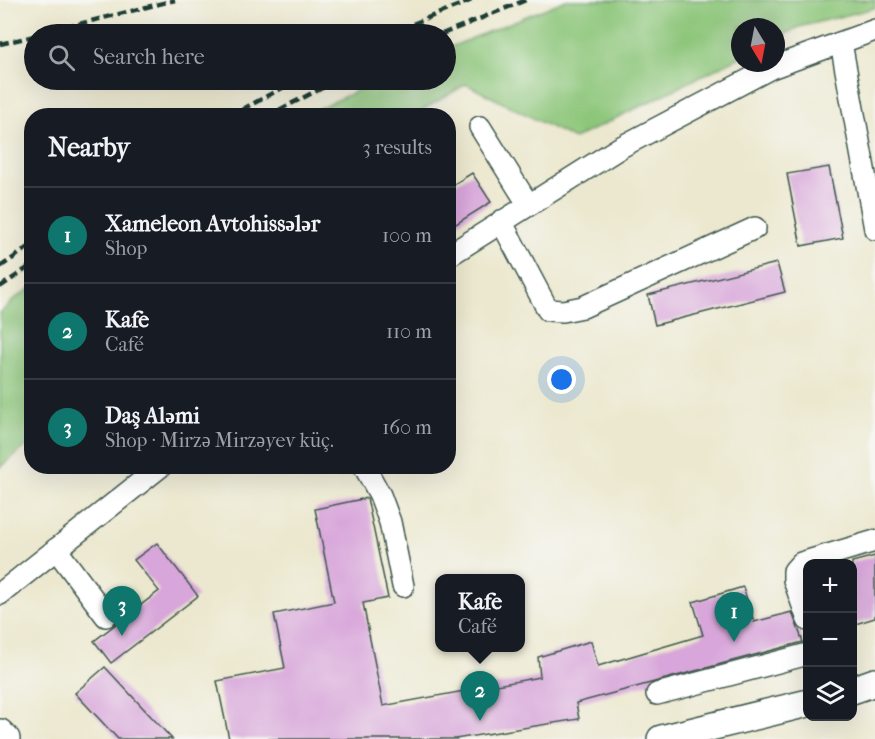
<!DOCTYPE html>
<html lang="en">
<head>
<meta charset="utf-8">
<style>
	:root { --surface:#171b24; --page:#20242c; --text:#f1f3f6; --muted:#9ea1a6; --line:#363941; --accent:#0f766e }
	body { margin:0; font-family:"IM FELL French Canon",serif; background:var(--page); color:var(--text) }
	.controls { position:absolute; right:18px; bottom:18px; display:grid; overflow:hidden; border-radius:12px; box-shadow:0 6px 24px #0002 }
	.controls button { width:54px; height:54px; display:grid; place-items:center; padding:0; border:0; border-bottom:2px solid var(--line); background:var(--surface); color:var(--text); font:30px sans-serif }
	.compass { position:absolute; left:731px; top:18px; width:54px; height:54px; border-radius:50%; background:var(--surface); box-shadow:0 6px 24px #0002; rotate:170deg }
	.you { position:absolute; left:562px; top:380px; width:21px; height:21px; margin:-15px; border:4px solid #fff; border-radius:50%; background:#1a73e8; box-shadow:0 0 0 9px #1a73e833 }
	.badge { display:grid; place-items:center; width:39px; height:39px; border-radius:50%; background:var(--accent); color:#fff; font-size:20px; font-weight:700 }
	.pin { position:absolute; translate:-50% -50px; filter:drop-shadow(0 2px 3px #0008) }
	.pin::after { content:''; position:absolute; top:32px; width:21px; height:18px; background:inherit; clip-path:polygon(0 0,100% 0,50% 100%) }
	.popup { position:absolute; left:435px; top:574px; width:90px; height:78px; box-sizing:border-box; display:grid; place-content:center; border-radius:12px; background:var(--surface); filter:drop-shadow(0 2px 4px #0005); font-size:20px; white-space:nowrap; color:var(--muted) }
	.popup b { font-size:22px; color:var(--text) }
	.popup::after { content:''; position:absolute; left:50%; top:100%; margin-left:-12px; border:12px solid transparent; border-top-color:var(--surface) }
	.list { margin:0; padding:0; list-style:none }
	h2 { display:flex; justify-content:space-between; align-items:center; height:78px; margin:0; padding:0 24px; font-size:26px }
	h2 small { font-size:20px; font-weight:400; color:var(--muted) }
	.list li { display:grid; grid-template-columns:39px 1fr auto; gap:18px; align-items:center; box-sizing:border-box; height:96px; padding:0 24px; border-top:2px solid var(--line) }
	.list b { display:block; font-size:22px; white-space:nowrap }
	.list p { margin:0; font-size:20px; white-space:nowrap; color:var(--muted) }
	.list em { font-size:20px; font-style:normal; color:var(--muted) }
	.icon { flex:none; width:33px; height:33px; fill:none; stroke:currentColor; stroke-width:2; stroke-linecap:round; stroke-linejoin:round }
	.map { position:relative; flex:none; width:875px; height:739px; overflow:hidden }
	.search { position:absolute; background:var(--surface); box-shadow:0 6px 24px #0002; left:24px; top:24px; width:432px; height:66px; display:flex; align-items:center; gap:15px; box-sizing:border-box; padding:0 21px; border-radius:33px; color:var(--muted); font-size:22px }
	.panel { position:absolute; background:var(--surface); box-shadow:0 6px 24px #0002; left:24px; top:108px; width:432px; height:366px; border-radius:24px }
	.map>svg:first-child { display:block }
</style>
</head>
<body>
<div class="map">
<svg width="875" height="739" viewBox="0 0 875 739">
	<rect width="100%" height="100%" fill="#f6f6f2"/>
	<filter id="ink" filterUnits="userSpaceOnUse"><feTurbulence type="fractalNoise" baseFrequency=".0167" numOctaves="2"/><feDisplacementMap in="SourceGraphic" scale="12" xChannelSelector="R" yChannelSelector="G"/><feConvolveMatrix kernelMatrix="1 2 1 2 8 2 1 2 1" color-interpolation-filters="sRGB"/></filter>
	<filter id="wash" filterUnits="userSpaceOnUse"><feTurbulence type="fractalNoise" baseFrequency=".008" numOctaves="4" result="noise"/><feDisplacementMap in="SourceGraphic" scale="24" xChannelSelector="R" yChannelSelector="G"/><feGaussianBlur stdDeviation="1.35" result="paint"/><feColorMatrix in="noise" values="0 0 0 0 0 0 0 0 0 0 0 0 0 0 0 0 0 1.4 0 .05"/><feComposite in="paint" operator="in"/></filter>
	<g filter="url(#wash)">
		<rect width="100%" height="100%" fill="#ece8cf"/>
		<g fill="#8dc67a" stroke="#568257" stroke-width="1.5">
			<polygon points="566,0 875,0 875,8 799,27 776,39 776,27 740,27 740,57 574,139 466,84 414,115 305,115 380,80 446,80 446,49"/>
			<polygon points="31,288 31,443 0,467 0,313 17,297"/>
		</g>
		<g id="blocks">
			<g fill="#d8a6da">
				<polygon points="829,167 843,238 801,246 787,174"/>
				<polygon points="472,173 491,202 448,229 448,188"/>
				<polygon points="777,263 785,292 655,325 648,295"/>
				<polygon points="367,498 388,598 363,603 383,706 540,677 538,657 591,641 598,666 703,635 693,602 743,587 754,622 792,612 803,642 576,703 579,719 455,739 229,739 217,681 285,668 274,614 334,602 315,509"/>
				<polygon points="157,543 198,596 111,663 94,641 159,591 134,560"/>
				<polygon points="875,556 875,618 852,625 852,562"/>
				<polygon points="105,667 172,739 118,739 75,693"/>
			</g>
		</g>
	</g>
	<g filter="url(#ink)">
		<use href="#blocks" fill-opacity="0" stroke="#3e574b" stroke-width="1.5"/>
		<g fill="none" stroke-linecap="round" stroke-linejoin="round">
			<g stroke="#3e574b" stroke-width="24">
				<g id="minor">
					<polyline points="841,43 875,229"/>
					<polyline points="480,127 528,204"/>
					<polyline points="501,221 548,310 563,311 583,307 755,228"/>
					<polyline points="448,256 621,147 771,68 875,30"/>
					<polyline points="364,466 380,495 390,522 403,586"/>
					<polyline points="56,549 106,616"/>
					<polyline points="0,594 161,466"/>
					<polyline points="808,620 794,580 794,571 801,563 875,541"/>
					<polyline points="657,694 808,654"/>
				</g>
			</g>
			<g stroke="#3e574b" stroke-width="30">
				<g id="major">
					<polyline points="852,690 875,682"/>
					<polyline points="0,733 6,739"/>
					<polyline points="661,739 808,703"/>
				</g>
			</g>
			<use href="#minor" stroke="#fff" stroke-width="21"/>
			<use href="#major" stroke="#fff" stroke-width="27"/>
			<g stroke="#1f3d34" stroke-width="4.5" stroke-dasharray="9 4.5" stroke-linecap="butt">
				<polyline points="39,34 175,0"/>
				<polyline points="388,34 472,0"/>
				<polyline points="442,34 526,0"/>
				<polyline points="0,44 34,36"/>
				<polyline points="230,116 297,80"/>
				<polyline points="267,116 338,80"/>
				<polyline points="0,267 32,245"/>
				<polyline points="0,287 32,265"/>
			</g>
		</g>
	</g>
</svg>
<div class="controls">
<button>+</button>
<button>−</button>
<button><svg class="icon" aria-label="layers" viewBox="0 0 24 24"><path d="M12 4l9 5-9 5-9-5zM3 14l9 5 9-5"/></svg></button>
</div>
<svg class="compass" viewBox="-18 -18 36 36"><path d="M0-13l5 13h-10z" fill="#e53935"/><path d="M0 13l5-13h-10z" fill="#9ea1a6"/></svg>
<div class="you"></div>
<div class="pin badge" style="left:734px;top:642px">1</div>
<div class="pin badge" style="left:480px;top:721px">2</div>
<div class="popup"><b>Kafe</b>Café</div>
<div class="pin badge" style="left:122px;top:636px">3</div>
<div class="search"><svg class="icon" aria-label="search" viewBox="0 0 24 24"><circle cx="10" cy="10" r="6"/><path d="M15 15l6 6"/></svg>Search here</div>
<section class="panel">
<h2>Nearby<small>3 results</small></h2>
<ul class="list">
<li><span class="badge">1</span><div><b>Xameleon Avtohissələr</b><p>Shop</p></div><em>100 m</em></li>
<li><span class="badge">2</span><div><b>Kafe</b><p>Café</p></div><em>110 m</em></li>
<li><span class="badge">3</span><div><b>Daş Aləmi</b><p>Shop · Mirzə Mirzəyev küç.</p></div><em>160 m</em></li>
</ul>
</section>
</div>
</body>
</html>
